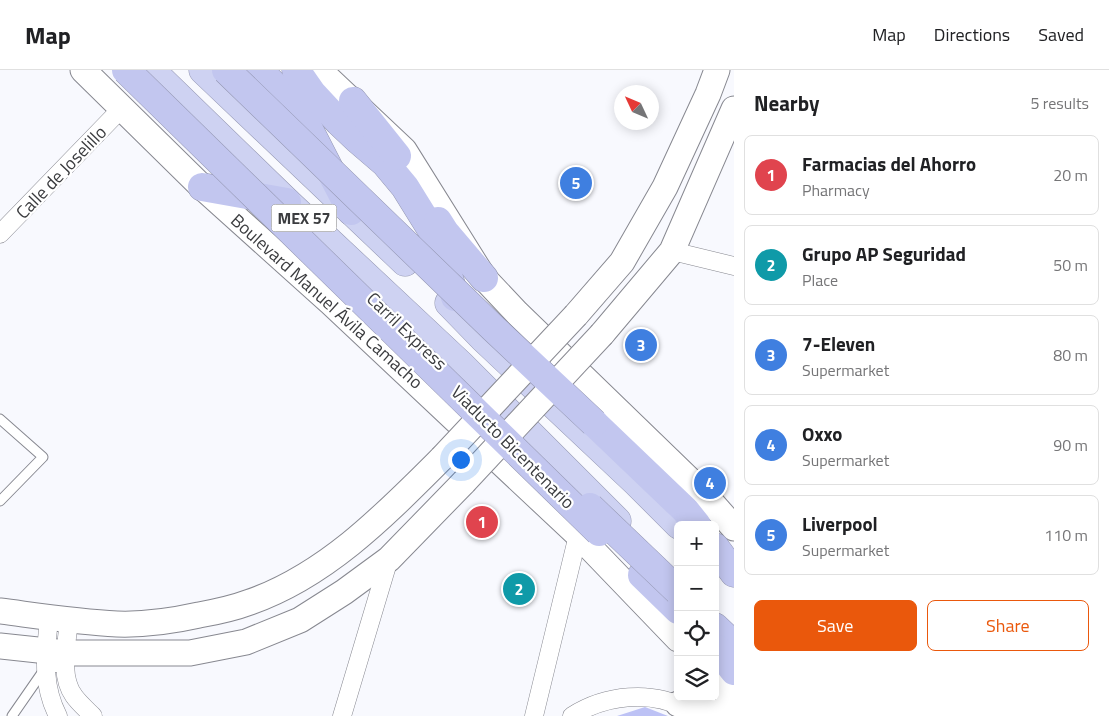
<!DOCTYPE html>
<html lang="en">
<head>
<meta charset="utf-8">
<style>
	:root { --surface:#fff; --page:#f2f2f2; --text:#202124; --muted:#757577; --line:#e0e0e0; --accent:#ea580c }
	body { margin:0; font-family:"Titillium Web",sans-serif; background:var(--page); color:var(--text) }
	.controls { position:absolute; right:15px; bottom:15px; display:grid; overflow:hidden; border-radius:8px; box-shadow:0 2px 12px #0003 }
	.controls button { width:45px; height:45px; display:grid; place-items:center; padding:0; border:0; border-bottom:1px solid var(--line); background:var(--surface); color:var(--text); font:25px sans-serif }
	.compass { position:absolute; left:614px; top:15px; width:45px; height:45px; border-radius:50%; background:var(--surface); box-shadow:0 2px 12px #0003; rotate:314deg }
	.you { position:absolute; left:460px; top:389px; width:18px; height:18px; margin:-12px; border:4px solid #fff; border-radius:50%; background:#1a73e8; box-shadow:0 0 0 8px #1a73e833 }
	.badge { display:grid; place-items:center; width:32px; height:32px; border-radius:50%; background:var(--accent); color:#fff; font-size:16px; font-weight:700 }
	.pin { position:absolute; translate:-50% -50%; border:2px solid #fff; box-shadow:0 1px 5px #0006 }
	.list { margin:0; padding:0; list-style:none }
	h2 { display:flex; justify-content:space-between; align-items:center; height:65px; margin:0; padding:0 20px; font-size:21px }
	h2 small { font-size:16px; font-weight:400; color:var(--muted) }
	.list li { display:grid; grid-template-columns:32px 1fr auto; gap:15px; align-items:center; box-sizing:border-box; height:80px; margin:0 10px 10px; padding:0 10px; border:1px solid var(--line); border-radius:8px }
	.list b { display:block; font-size:19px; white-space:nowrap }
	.list p { margin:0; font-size:16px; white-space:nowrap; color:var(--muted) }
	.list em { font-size:16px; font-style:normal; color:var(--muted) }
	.actions { display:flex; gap:10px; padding:15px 20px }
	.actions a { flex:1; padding:11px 0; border:1px solid var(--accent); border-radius:8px; text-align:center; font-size:18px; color:var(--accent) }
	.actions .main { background:var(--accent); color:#fff }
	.icon { flex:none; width:28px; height:28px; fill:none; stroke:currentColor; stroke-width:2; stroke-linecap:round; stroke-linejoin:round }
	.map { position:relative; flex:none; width:734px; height:646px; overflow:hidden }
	header { display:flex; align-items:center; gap:30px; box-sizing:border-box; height:70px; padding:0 25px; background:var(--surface); border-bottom:1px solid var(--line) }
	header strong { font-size:24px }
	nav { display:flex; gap:28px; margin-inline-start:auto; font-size:18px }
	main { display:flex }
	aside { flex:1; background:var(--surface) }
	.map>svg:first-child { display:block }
</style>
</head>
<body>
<header>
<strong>Map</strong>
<nav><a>Map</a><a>Directions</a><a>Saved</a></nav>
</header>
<main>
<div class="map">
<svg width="734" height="646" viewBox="0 0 734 646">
	<rect width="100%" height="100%" fill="#f8f9fe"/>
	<polygon fill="#bdc2f5" points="645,637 668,646 617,646"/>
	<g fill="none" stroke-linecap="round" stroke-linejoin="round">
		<g stroke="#878890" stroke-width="11">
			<g id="service">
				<polyline points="0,349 43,387 0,431"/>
				<polyline points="12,646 46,597 66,598"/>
			</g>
		</g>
		<g stroke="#878890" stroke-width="19">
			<g id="minor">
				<polyline points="0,164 121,39"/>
				<polyline points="672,181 734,196"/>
				<path d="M 49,547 C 46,583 41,613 58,646"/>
				<path d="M 69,550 C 67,573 59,606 74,626 C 79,633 87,640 93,646"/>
				<polyline points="342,646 389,489"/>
				<polyline points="534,646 578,465"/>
				<path d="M 572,646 C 605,625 652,619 688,640"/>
			</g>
		</g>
		<g stroke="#878890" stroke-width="27">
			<g id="secondary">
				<polyline points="83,0 202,117 330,232 578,465 678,569"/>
				<polyline points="319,0 404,80 484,208 517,243 704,424 734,458"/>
				<polyline points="576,245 622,192 665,117 708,24 717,0"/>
				<polyline points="602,264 672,181 734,39"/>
				<path d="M 0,541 C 39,546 78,552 117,554 C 145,555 172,551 199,545 C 216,542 234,538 250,532 C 327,505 386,444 442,388"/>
				<polyline points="0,576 66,583 190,583 246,572 300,550 344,522 389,489 464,412"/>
				<polyline points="715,610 734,631"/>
				<polyline points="678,634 730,646"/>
			</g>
		</g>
		<g stroke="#9396b1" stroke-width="29">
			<g id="trunk">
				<polyline points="151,0 287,132 460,294 617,451"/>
				<polyline points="203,0 405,192"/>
				<polyline points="449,233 483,268 637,413 679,455"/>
			</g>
		</g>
		<g stroke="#9396b1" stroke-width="29">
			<g id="motorway">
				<polyline points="259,0 300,42 351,141"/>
				<polyline points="296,0 312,23 339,52 357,69 385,93 405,117 436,167 455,227"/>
				<polyline points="353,31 397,86"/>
				<polyline points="202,117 287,132"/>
				<polyline points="438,151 445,162 484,208"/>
				<polyline points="594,353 685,440 697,455"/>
				<polyline points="715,477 734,503"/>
				<polyline points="642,505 678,540"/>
				<polyline points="715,557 734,575"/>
				<polyline points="717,579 734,601"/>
			</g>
		</g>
		<use href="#service" stroke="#fff" stroke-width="9"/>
		<use href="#minor" stroke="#fff" stroke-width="18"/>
		<use href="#secondary" stroke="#fff" stroke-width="25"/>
		<use href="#trunk" stroke="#ced2f2" stroke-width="28"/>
		<use href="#motorway" stroke="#c2c6ef" stroke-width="28"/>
		<g stroke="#878890" stroke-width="27" stroke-linecap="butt">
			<g id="secondary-bridge">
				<polyline points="442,388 576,245"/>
				<polyline points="464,412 602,264"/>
			</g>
		</g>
		<g stroke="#9396b1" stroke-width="29" stroke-linecap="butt">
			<g id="motorway-bridge">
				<polyline points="126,0 599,462"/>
				<polyline points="226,0 493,258 594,353"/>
				<polyline points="590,437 678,521"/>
			</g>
		</g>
		<use href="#secondary-bridge" stroke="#fff" stroke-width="25"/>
		<use href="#motorway-bridge" stroke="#c2c6ef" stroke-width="28"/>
	</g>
	<g text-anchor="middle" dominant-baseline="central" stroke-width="4.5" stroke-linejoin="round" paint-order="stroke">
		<rect fill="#fff" stroke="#767679" stroke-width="1" x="271.5" y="134.5" width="65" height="27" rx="4"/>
		<g font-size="16" font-weight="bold" fill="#3b3c3f">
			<text x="304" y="148">MEX 57</text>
		</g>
		<g font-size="18" fill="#3b3c3f" stroke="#fff">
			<text transform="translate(61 102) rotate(-46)">Calle de Joselillo</text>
			<text transform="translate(327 231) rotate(42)">Boulevard Manuel Ávila Camacho</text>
			<text transform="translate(407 261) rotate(44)">Carril Express</text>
			<text transform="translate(513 377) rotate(45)">Viaducto Bicentenario</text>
		</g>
	</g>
</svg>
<div class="controls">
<button>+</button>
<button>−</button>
<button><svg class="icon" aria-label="locate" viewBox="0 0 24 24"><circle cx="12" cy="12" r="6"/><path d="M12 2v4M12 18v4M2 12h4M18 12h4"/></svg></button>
<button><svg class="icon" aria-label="layers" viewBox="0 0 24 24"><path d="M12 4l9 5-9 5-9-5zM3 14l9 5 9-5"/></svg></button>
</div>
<svg class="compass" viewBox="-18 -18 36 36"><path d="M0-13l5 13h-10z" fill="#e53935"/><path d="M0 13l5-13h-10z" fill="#757577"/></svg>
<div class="you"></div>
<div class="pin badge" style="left:482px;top:452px;background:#e0444e">1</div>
<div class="pin badge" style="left:519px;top:519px;background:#0f9aa8">2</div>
<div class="pin badge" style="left:641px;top:275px;background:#3f7fe0">3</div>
<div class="pin badge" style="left:710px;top:413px;background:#3f7fe0">4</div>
<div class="pin badge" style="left:576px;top:113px;background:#3f7fe0">5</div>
</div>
<aside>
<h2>Nearby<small>5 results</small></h2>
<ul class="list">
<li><span class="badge" style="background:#e0444e">1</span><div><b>Farmacias del Ahorro</b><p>Pharmacy</p></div><em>20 m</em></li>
<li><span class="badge" style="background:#0f9aa8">2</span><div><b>Grupo AP Seguridad</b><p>Place</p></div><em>50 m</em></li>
<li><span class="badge" style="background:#3f7fe0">3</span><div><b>7-Eleven</b><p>Supermarket</p></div><em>80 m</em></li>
<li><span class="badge" style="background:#3f7fe0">4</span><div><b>Oxxo</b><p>Supermarket</p></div><em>90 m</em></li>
<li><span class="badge" style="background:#3f7fe0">5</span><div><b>Liverpool</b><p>Supermarket</p></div><em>110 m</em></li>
</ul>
<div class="actions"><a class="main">Save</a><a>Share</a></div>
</aside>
</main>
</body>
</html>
